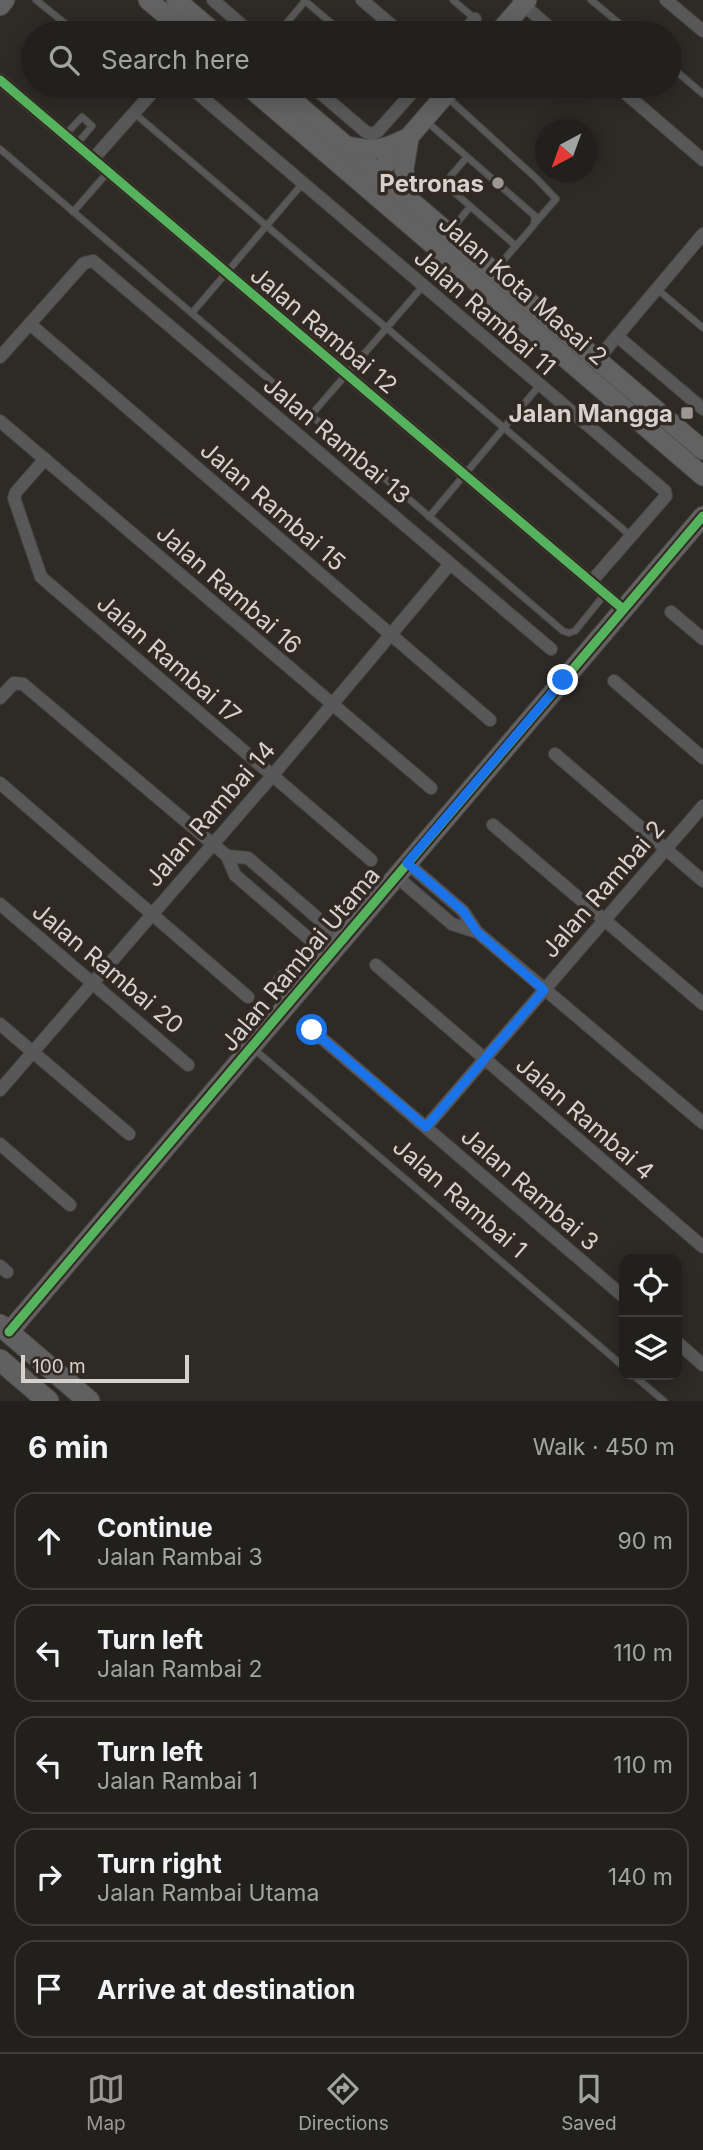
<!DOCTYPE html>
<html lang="en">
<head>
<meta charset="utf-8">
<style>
	:root { --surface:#22201c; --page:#2a2825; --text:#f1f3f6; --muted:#a2a3a3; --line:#3f3e3b; --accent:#9b9792 }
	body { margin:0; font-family:Inter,sans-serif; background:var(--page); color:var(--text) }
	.controls { position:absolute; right:21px; bottom:21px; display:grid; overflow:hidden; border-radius:14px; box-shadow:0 4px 18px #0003 }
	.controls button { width:63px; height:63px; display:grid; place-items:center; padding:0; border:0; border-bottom:2px solid var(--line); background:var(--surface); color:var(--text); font:35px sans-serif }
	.compass { position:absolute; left:535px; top:119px; width:63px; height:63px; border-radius:50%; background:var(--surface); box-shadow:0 4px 18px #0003; rotate:221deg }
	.scale { position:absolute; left:21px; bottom:18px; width:168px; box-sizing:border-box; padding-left:7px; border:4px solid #d6d1cc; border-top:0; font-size:19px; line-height:24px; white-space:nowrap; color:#d6d1cc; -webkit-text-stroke:5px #322923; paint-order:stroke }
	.stop { position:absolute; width:21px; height:21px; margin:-16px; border:5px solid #1a73e8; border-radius:50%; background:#fff }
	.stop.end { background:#1a73e8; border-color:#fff; box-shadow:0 2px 7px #0008 }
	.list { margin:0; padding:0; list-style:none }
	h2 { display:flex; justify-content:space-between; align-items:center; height:91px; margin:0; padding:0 28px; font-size:30px }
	h2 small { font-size:23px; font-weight:400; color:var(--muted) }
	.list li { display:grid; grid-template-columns:46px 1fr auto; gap:21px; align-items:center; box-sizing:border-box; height:98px; margin:0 14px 14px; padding:0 14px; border:2px solid var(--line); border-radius:21px }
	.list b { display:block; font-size:26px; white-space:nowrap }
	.list p { margin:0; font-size:23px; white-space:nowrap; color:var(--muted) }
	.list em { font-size:23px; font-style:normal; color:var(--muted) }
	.icon { flex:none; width:38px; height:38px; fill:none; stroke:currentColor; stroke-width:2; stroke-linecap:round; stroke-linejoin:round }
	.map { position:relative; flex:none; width:703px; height:1401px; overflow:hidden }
	.search { position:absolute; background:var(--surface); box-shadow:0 4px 18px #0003; left:21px; right:21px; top:21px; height:77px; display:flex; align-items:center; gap:18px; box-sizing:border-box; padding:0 24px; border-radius:38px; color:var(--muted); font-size:26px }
	.sheet { height:651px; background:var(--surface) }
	nav { display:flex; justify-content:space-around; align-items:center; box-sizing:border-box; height:98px; border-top:2px solid var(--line); background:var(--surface); font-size:19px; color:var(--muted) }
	nav a { display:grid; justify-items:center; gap:4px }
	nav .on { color:var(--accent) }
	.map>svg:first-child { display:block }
</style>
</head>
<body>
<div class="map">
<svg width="703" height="1401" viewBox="0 0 703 1401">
	<rect width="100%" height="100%" fill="#2e2a26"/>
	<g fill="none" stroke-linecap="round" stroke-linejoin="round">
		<g stroke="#484541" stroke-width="8">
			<g id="lane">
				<polyline points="36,0 77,33"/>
				<polyline points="304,0 343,33"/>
				<polyline points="453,0 475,19"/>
				<polyline points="591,0 631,33"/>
				<polyline points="278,33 306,0"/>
				<polyline points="670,66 703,94"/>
				<polyline points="135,86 148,97"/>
				<polyline points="448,98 537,179 556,199 535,223"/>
				<polyline points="134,113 631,536"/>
				<polyline points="426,121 535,216 534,225 495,270"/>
				<polyline points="65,135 82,117 92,126 76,145"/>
				<polyline points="0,149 563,631 569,633 575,631 605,594"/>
				<polyline points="467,157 449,178 448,187 516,246"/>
				<polyline points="73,212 108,172"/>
				<polyline points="451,230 470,207"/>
				<polyline points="657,289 703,328"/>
				<polyline points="192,313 303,183"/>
				<polyline points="311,415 423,286"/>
				<polyline points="429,517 539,386"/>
				<polyline points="287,1002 270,987 281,974 298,988"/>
				<polyline points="254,1049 624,1367"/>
				<polyline points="633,1375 664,1401"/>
			</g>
		</g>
		<g stroke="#484541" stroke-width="14">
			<g id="street">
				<polyline points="213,0 251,33"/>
				<polyline points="362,0 401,33"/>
				<polyline points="666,0 703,31"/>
				<polyline points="519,1 556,33"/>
				<polyline points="463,33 475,19"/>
				<polyline points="0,80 623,609"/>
				<polyline points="189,86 665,491 666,496 591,582"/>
				<polyline points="312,86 366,132 373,134 378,131 418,86"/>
				<polyline points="617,86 703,160"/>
				<polyline points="93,159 158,86"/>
				<polyline points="30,324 490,720"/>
				<polyline points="617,336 703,409"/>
				<polyline points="0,357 84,263 93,261 551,649"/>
				<polyline points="597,360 703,234"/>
				<polyline points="0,421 431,788"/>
				<polyline points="45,459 16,492 14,498 41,577 371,860"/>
				<polyline points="671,612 703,639"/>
				<polyline points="614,681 703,758"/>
				<polyline points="0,698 14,683 23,684 227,856 235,875 329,956"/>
				<polyline points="555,754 703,881"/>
				<polyline points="0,783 248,997"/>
				<polyline points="493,825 703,1004"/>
				<polyline points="227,856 248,858 343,940"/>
				<polyline points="407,863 463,911 477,932 703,1123"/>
				<polyline points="396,876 452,924 477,932"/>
				<polyline points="0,904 188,1065"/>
				<polyline points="376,965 703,1247"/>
				<polyline points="0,1024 129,1134"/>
				<polyline points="312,1030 624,1297"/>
				<polyline points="0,1090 272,776 450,564"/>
				<polyline points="426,1127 703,806"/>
				<polyline points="0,1144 70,1205"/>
				<polyline points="0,1266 7,1272"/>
				<polyline points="677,1342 703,1365"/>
			</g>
		</g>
		<g stroke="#484541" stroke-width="21">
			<g id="secondary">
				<polyline points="148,0 187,33"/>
				<polyline points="176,0 215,33"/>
				<polyline points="0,6 5,0"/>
				<polyline points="498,33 527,0"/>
				<polyline points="248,86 703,476"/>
				<polyline points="276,86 703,450"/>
				<path d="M 347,146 C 373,151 381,151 405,139"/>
				<polyline points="371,181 453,86"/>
				<polyline points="409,199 404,169 409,138"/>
				<polyline points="9,1332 703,516"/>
			</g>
		</g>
		<g stroke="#484541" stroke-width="23">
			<g id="primary">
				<polyline points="0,1325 89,1401"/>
				<polyline points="0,1360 48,1401"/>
			</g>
		</g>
		<use href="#lane" stroke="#585859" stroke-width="6"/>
		<use href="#street" stroke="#585859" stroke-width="12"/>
		<use href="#secondary" stroke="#626262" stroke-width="19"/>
		<use href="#primary" stroke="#606061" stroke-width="21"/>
		<g stroke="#322923" stroke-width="13">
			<g id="cycleway">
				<polyline points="0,80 623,609"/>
				<polyline points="9,1332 703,516"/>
			</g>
		</g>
		<use href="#cycleway" stroke="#56b35d" stroke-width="9"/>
	</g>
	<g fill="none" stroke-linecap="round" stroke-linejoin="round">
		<polyline stroke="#1a73e8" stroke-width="9" points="312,1030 426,1127 544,990 477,932 463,911 407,863 563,680"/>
	</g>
	<g fill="#9b9792" stroke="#322923" stroke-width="2.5">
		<circle cx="498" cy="183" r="7"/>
		<rect x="680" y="406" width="14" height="14" rx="3.5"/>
	</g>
	<g text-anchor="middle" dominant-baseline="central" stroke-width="7" stroke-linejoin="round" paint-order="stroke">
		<g font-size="24" font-weight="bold" fill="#d6d1cc" stroke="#322923" text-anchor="end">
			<text x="484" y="183">Petronas</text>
			<text x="673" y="413">Jalan Mangga</text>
		</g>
		<g font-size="24" fill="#d6d1cc" stroke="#322923">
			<text transform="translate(523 290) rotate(41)">Jalan Kota Masai 2</text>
			<text transform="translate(485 312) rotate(41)">Jalan Rambai 11</text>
			<text transform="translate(324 330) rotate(40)">Jalan Rambai 12</text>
			<text transform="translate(337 440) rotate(40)">Jalan Rambai 13</text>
			<text transform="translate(273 506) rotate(41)">Jalan Rambai 15</text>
			<text transform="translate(229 589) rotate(41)">Jalan Rambai 16</text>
			<text transform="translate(169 659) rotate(41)">Jalan Rambai 17</text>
			<text transform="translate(210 814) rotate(-49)">Jalan Rambai 14</text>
			<text transform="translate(603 889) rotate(-49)">Jalan Rambai 2</text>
			<text transform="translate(300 959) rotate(-50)">Jalan Rambai Utama</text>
			<text transform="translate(108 968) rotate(40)">Jalan Rambai 20</text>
			<text transform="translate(585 1118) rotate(41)">Jalan Rambai 4</text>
			<text transform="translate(530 1189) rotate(41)">Jalan Rambai 3</text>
			<text transform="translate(460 1198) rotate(41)">Jalan Rambai 1</text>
		</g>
	</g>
</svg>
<div class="controls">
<button><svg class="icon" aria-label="locate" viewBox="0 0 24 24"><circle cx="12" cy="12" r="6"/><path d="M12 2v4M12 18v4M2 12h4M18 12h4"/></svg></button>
<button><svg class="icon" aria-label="layers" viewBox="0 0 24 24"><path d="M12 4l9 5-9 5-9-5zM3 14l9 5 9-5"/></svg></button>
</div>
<svg class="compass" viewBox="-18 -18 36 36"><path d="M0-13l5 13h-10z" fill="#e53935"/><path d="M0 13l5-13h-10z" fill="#a2a3a3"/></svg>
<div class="scale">100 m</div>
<div class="stop" style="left:312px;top:1030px"></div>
<div class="stop end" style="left:563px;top:680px"></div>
<div class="search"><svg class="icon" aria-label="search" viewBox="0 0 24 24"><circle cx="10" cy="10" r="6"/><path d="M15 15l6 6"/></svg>Search here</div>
</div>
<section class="sheet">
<h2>6 min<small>Walk · 450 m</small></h2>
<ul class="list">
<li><svg class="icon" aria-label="ahead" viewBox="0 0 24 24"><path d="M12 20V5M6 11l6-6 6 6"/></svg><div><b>Continue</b><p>Jalan Rambai 3</p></div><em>90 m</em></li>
<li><svg class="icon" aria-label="left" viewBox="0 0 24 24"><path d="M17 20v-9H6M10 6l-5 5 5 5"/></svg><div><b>Turn left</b><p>Jalan Rambai 2</p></div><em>110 m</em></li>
<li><svg class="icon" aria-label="left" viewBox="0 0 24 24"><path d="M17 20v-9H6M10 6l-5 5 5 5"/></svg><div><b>Turn left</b><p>Jalan Rambai 1</p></div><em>110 m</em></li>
<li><svg class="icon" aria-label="right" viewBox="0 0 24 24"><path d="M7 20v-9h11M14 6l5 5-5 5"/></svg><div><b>Turn right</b><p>Jalan Rambai Utama</p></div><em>140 m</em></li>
<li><svg class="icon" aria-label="arrive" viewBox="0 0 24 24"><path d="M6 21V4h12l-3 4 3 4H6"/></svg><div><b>Arrive at destination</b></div></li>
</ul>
</section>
<nav>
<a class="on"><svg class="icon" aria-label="map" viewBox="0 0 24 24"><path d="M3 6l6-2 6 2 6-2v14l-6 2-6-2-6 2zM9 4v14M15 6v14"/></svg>Map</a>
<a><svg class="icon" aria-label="directions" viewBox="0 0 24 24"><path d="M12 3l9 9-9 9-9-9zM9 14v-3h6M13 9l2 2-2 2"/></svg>Directions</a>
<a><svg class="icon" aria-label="saved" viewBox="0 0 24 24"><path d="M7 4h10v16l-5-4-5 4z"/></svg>Saved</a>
</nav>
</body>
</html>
